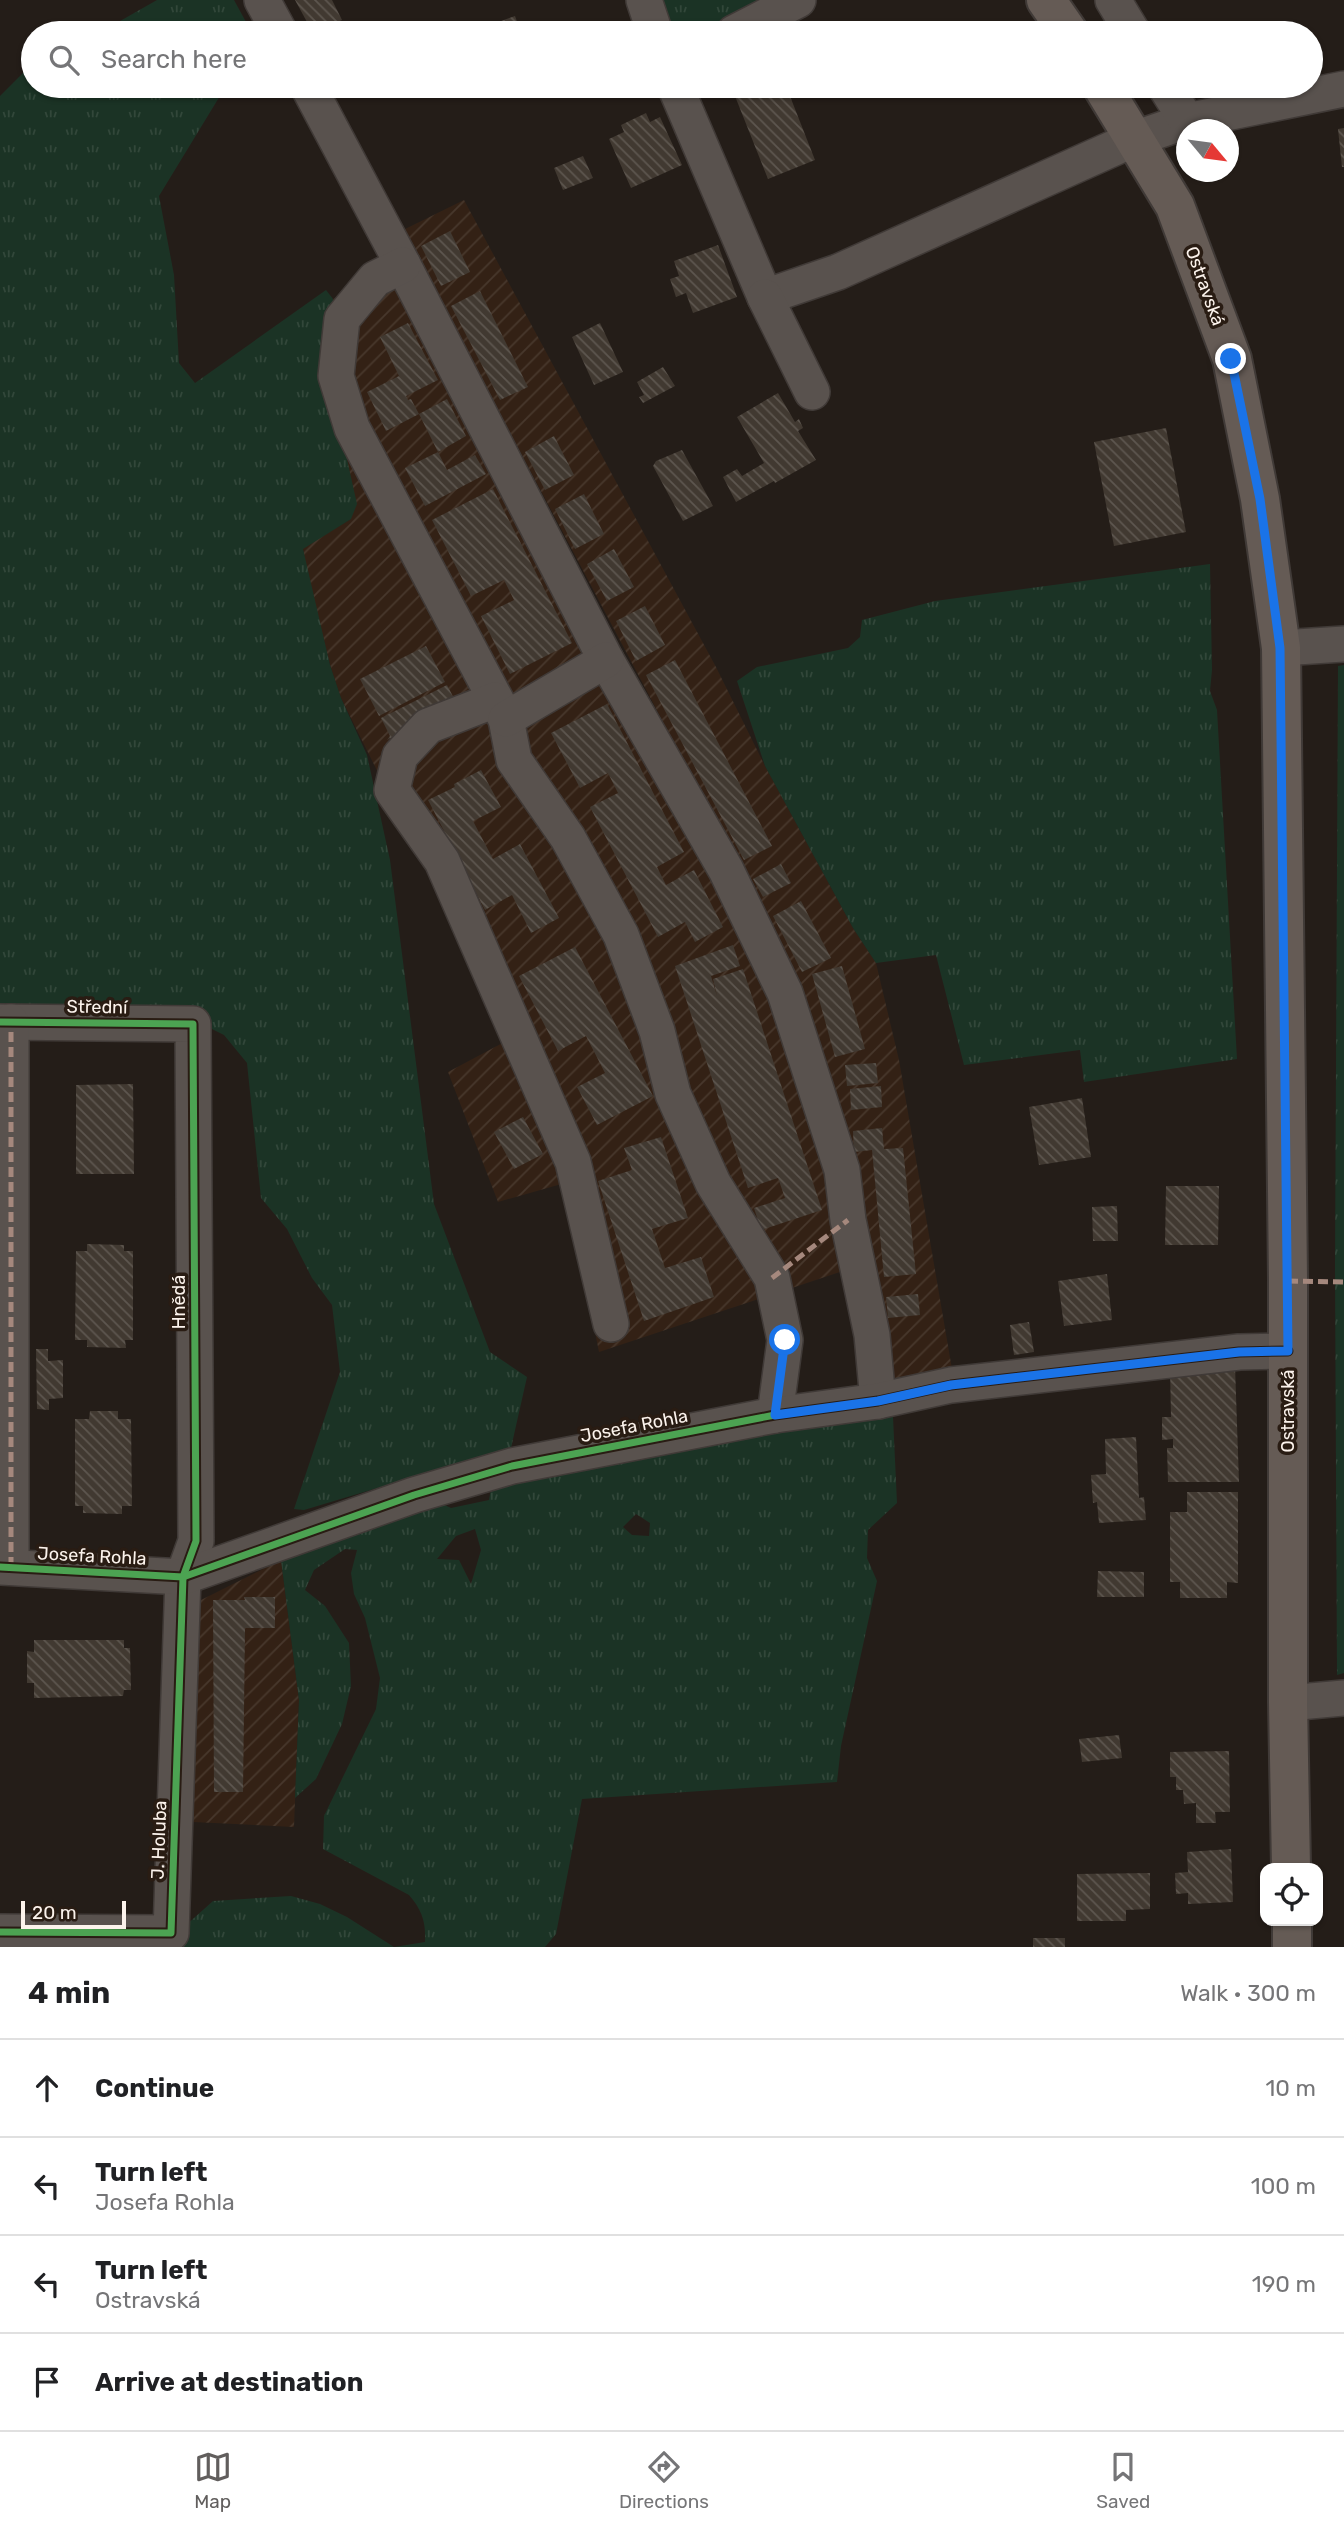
<!DOCTYPE html>
<html lang="en">
<head>
<meta charset="utf-8">
<style>
	:root { --surface:#fff; --page:#f2f2f2; --text:#202124; --muted:#757577; --line:#e0e0e0; --accent:#615e5d }
	body { margin:0; font-family:Rubik,sans-serif; background:var(--page); color:var(--text) }
	.controls { position:absolute; right:21px; bottom:21px; display:grid; overflow:hidden; border-radius:14px; box-shadow:0 2px 5px #0004 }
	.controls button { width:63px; height:63px; display:grid; place-items:center; padding:0; border:0; border-bottom:2px solid var(--line); background:var(--surface); color:var(--text); font:35px sans-serif }
	.compass { position:absolute; left:1176px; top:119px; width:63px; height:63px; border-radius:50%; background:var(--surface); box-shadow:0 2px 5px #0004; rotate:119deg }
	.scale { position:absolute; left:21px; bottom:18px; width:105px; box-sizing:border-box; padding-left:7px; border:4px solid #fcf3ec; border-top:0; font-size:19px; line-height:24px; white-space:nowrap; color:#fcf3ec; -webkit-text-stroke:5px #291c13; paint-order:stroke }
	.stop { position:absolute; width:21px; height:21px; margin:-16px; border:5px solid #1a73e8; border-radius:50%; background:#fff }
	.stop.end { background:#1a73e8; border-color:#fff; box-shadow:0 2px 7px #0008 }
	.list { margin:0; padding:0; list-style:none }
	h2 { display:flex; justify-content:space-between; align-items:center; height:91px; margin:0; padding:0 28px; font-size:30px }
	h2 small { font-size:23px; font-weight:400; color:var(--muted) }
	.list li { display:grid; grid-template-columns:46px 1fr auto; gap:21px; align-items:center; box-sizing:border-box; height:98px; padding:0 28px; border-top:2px solid var(--line) }
	.list b { display:block; font-size:26px; white-space:nowrap }
	.list p { margin:0; font-size:23px; white-space:nowrap; color:var(--muted) }
	.list em { font-size:23px; font-style:normal; color:var(--muted) }
	.icon { flex:none; width:38px; height:38px; fill:none; stroke:currentColor; stroke-width:2; stroke-linecap:round; stroke-linejoin:round }
	.map { position:relative; flex:none; width:1344px; height:1947px; overflow:hidden }
	.search { position:absolute; background:var(--surface); box-shadow:0 2px 5px #0004; left:21px; right:21px; top:21px; height:77px; display:flex; align-items:center; gap:18px; box-sizing:border-box; padding:0 24px; border-radius:38px; color:var(--muted); font-size:26px }
	.sheet { height:483px; background:var(--surface) }
	nav { display:flex; justify-content:space-around; align-items:center; box-sizing:border-box; height:98px; border-top:2px solid var(--line); background:var(--surface); font-size:19px; color:var(--muted) }
	nav a { display:grid; justify-items:center; gap:4px }
	nav .on { color:var(--accent) }
	.map>svg:first-child { display:block }
</style>
</head>
<body>
<div class="map">
<svg width="1344" height="1947" viewBox="0 0 1344 1947">
	<defs>
		<pattern id="industrial-furrows" width="10" height="10" patternUnits="userSpaceOnUse" patternTransform="scale(1.75)"><rect width="10" height="10" fill="#332115"/><path d="M-1 1l2-2M0 10L10 0M9 11l2-2" fill="none" stroke="#47372c"/></pattern>
		<pattern id="grass-tufts" width="24" height="20" patternUnits="userSpaceOnUse" patternTransform="scale(1.75)"><rect width="24" height="20" fill="#1b3325"/><path d="M3 7l-1-3M5 7V3M7 7l1-3M15 17l-1-3M17 17v-4M19 17l1-3" fill="none" stroke="#32473a"/></pattern>
		<pattern id="building-back-hatch" width="6" height="6" patternUnits="userSpaceOnUse" patternTransform="scale(1.75)"><rect width="6" height="6" fill="#413931"/><path d="M-1 5l2 2M0 0l6 6M5-1l2 2" fill="none" stroke="#5d564f"/></pattern>
	</defs>
	<rect width="100%" height="100%" fill="#241d18"/>
	<g fill="url(#industrial-furrows)">
		<polygon points="464,200 716,667 765,766 853,928 876,963 899,1060 953,1375 890,1385 836,1096 800,981 403,230"/>
		<polygon points="390,266 749,941 783,1018 849,1269 599,1352 565,1183 498,1202 448,1072 510,1039 341,698 330,665 306,568 303,548 351,519 329,379 332,357 333,299"/>
		<polygon points="281,1560 299,1700 294,1827 193,1822 199,1601"/>
	</g>
	<g fill="url(#grass-tufts)" fill-rule="evenodd">
		<polygon points="157,0 234,0 252,33 99,33"/>
		<polygon points="650,0 781,0 718,33 676,33 660,19"/>
		<polygon points="33,67 33,86 226,86 159,196 174,275 179,363 195,383 326,290 333,299 332,357 329,379 357,504 351,519 303,549 330,665 341,698 367,755 390,860 434,1204 490,1352 527,1377 511,1448 304,1510 294,1509 340,1372 332,1305 312,1278 287,1229 261,1198 247,1063 224,1035 202,1024 0,1005 0,96 23,73"/>
		<polygon points="1210,564 1212,670 1210,691 1217,710 1237,1059 1084,1082 1080,1050 964,1065 936,955 876,963 853,928 765,766 737,681 757,667 848,648 860,637 862,620 935,601"/>
		<polygon points="1344,665 1344,1673 1337,1675 1335,1268 1338,666"/>
		<path d="M 893,1417 L 897,1503 L 868,1530 L 867,1558 L 877,1581 L 841,1746 L 837,1782 L 582,1799 L 556,1934 L 545,1947 L 0,1947 L 166,1943 L 213,1901 L 291,1896 L 320,1904 L 347,1917 L 394,1947 L 425,1942 C 426,1922 422,1910 409,1895 L 323,1849 L 324,1816 L 376,1709 L 380,1678 L 365,1618 L 354,1594 L 351,1573 L 357,1550 L 345,1549 L 314,1570 L 305,1590 L 325,1606 L 349,1643 L 351,1686 L 342,1724 L 316,1779 L 295,1798 L 299,1700 L 281,1560 L 432,1499 L 451,1508 L 489,1500 L 492,1483 L 755,1431 ZM 636,1514 L 650,1523 L 649,1536 L 632,1535 L 623,1527 ZM 475,1529 L 481,1550 L 471,1584 L 459,1560 L 437,1559 L 456,1536 Z"/>
	</g>
	<g fill="url(#building-back-hatch)">
		<polygon points="295,0 332,0 342,20 313,33"/>
		<polygon points="515,16 521,33 468,33"/>
		<polygon points="731,86 786,86 815,160 768,179"/>
		<polygon points="646,113 650,122 660,117 682,165 631,188 609,139 624,132 621,125"/>
		<polygon points="1344,128 1344,167 1342,167 1338,129"/>
		<polygon points="583,156 593,178 563,190 554,168"/>
		<polygon points="450,231 470,272 441,286 421,246"/>
		<polygon points="718,245 737,297 693,313 686,293 676,297 670,279 679,276 674,261"/>
		<polygon points="480,291 528,387 500,400 451,306"/>
		<polygon points="408,323 438,380 406,396 408,400 411,399 419,414 386,431 367,392 399,376 380,337"/>
		<polygon points="600,323 623,372 594,385 572,337"/>
		<polygon points="663,367 675,386 643,403 639,397 644,395 637,382"/>
		<polygon points="778,393 795,422 799,419 803,428 798,431 816,460 775,483 774,481 736,502 723,477 737,469 742,476 764,463 737,417"/>
		<polygon points="447,399 466,436 438,452 419,414"/>
		<polygon points="1166,428 1186,532 1114,546 1094,442"/>
		<polygon points="554,436 574,475 545,490 525,452"/>
		<polygon points="682,450 713,506 683,521 653,466 656,461"/>
		<polygon points="438,452 447,470 475,455 486,474 425,506 405,468"/>
		<polygon points="493,489 572,643 510,674 481,616 514,600 504,580 471,596 432,520"/>
		<polygon points="584,494 604,534 575,549 555,509"/>
		<polygon points="614,549 634,587 607,601 587,564"/>
		<polygon points="645,606 665,645 636,661 616,621"/>
		<polygon points="426,646 445,682 379,716 360,679"/>
		<polygon points="675,660 772,846 744,860 646,675"/>
		<polygon points="447,685 457,704 387,740 390,736 381,718"/>
		<polygon points="607,704 684,852 657,867 666,885 694,870 723,927 695,942 685,922 658,937 590,807 618,793 608,773 580,788 551,733"/>
		<polygon points="481,770 501,807 473,821 493,859 520,844 559,918 531,933 512,895 485,910 428,800 455,787 454,784"/>
		<polygon points="781,864 791,883 763,897 753,879"/>
		<polygon points="801,901 831,958 802,972 773,916"/>
		<polygon points="733,945 740,966 711,976 717,996 713,979 743,969 822,1210 761,1230 754,1208 785,1198 778,1178 748,1188 675,966"/>
		<polygon points="575,947 653,1096 597,1125 577,1087 605,1073 586,1036 558,1051 519,976"/>
		<polygon points="842,966 865,1049 835,1057 812,974"/>
		<polygon points="876,1063 878,1083 847,1086 845,1065"/>
		<polygon points="133,1084 134,1174 76,1174 76,1085"/>
		<polygon points="881,1086 882,1107 851,1110 850,1089"/>
		<polygon points="1082,1098 1091,1157 1039,1165 1029,1107"/>
		<polygon points="523,1117 543,1154 514,1169 494,1132"/>
		<polygon points="882,1128 884,1149 903,1148 916,1274 884,1277 872,1150 854,1152 853,1131"/>
		<polygon points="661,1137 688,1218 652,1229 665,1268 701,1257 714,1297 644,1321 598,1181 632,1170 624,1148"/>
		<polygon points="1166,1186 1219,1186 1218,1245 1165,1245"/>
		<polygon points="1117,1206 1118,1241 1093,1241 1092,1207"/>
		<polygon points="87,1244 124,1245 124,1251 133,1251 133,1340 125,1340 126,1348 87,1347 87,1340 75,1340 76,1251 87,1251"/>
		<polygon points="1107,1274 1112,1320 1064,1326 1058,1281"/>
		<polygon points="918,1294 920,1315 888,1318 886,1297"/>
		<polygon points="1029,1322 1034,1352 1014,1355 1010,1325"/>
		<polygon points="36,1349 48,1349 48,1361 63,1360 63,1398 49,1399 49,1410 37,1409"/>
		<polygon points="1235,1366 1239,1482 1168,1482 1167,1448 1173,1448 1173,1439 1162,1440 1162,1417 1171,1417 1170,1368"/>
		<polygon points="90,1411 118,1411 118,1419 131,1419 132,1506 122,1506 122,1514 83,1513 83,1506 75,1506 75,1419 89,1419"/>
		<polygon points="1136,1437 1139,1498 1144,1497 1146,1520 1099,1523 1097,1502 1093,1503 1091,1475 1106,1474 1105,1439"/>
		<polygon points="1187,1492 1238,1492 1238,1583 1227,1582 1227,1598 1180,1598 1180,1582 1170,1582 1170,1512 1187,1512"/>
		<polygon points="1098,1571 1144,1572 1144,1597 1097,1597"/>
		<polygon points="244,1597 275,1597 275,1628 245,1628 243,1792 214,1792 213,1600 245,1600"/>
		<polygon points="34,1640 124,1640 124,1648 130,1648 131,1690 124,1690 123,1696 34,1698 34,1683 27,1683 27,1651 34,1652"/>
		<polygon points="1119,1735 1122,1758 1082,1762 1079,1739"/>
		<polygon points="1229,1751 1230,1812 1215,1812 1216,1823 1196,1823 1196,1803 1184,1804 1183,1790 1176,1790 1176,1777 1170,1777 1170,1752"/>
		<polygon points="1231,1849 1233,1902 1188,1904 1188,1893 1176,1894 1175,1873 1188,1872 1187,1852"/>
		<polygon points="1150,1873 1150,1909 1126,1910 1126,1921 1077,1921 1077,1874"/>
		<rect x="1033" y="1938" width="32" height="9"/>
	</g>
	<g fill="none" stroke-linecap="round" stroke-linejoin="round">
		<g stroke="#403a37" stroke-width="38">
			<g id="minor">
				<polyline points="262,0 280,33"/>
				<polyline points="644,0 655,33"/>
				<polyline points="1113,0 1133,33"/>
				<polyline points="734,33 798,0"/>
				<polyline points="308,86 403,265 606,660 726,870 785,993 842,1170 848,1220 872,1335 878,1401"/>
				<polyline points="675,86 765,297 838,272 1134,139 1187,121 1344,89"/>
				<polyline points="1165,86 1187,121"/>
				<polyline points="403,265 375,279 342,319 336,376 352,428 506,719 514,760 568,838 621,935 657,1031 673,1094 713,1183 772,1278 785,1340 775,1415"/>
				<polyline points="765,297 812,392"/>
				<polyline points="1281,648 1344,644"/>
				<polyline points="495,700 428,726 400,756 392,790 442,861 573,1162 611,1324"/>
				<polyline points="506,719 606,660"/>
				<polyline points="0,1022 193,1024 196,1541 183,1577 171,1933 0,1932"/>
				<polyline points="0,1567 183,1577 414,1495 512,1466 775,1415 878,1401 951,1385 1239,1352 1288,1351"/>
				<polyline points="11,1567 11,1022"/>
				<polyline points="1288,1703 1344,1698"/>
			</g>
		</g>
		<g stroke="#403a37" stroke-width="42">
			<g id="major">
				<polyline points="1046,0 1069,33"/>
				<polyline points="1102,86 1175,206 1232,359 1260,499 1281,648 1288,1281 1288,1703 1291,1868"/>
				<polyline points="1292,1921 1292,1947"/>
			</g>
		</g>
		<use href="#minor" stroke="#59524e" stroke-width="35"/>
		<use href="#major" stroke="#655b55" stroke-width="38"/>
		<g stroke="#a5887d" stroke-width="5" stroke-dasharray="10 5" stroke-linecap="butt">
			<polyline points="772,1278 848,1220"/>
			<polyline points="1288,1281 1344,1282"/>
			<polyline points="11,1567 11,1022"/>
		</g>
		<g stroke="#291c13" stroke-width="11">
			<g id="cycleway">
				<polyline points="0,1022 193,1024 196,1541 183,1577 171,1933 0,1932"/>
				<polyline points="0,1567 183,1577 414,1495 512,1466 775,1415 878,1401 951,1385 1239,1352 1288,1351"/>
			</g>
		</g>
		<use href="#cycleway" stroke="#4ca352" stroke-width="7"/>
	</g>
	<g fill="none" stroke-linecap="round" stroke-linejoin="round">
		<polyline stroke="#1a73e8" stroke-width="9" points="785,1340 775,1415 878,1401 951,1385 1239,1352 1288,1351 1280,648 1260,499 1231,359"/>
	</g>
	<g text-anchor="middle" dominant-baseline="central" stroke-width="7" stroke-linejoin="round" paint-order="stroke">
		<g font-size="18" fill="#fcf3ec" stroke="#291c13">
			<text transform="translate(1205 286) rotate(70)">Ostravská</text>
			<text transform="translate(97 1007) rotate(1)">Střední</text>
			<text transform="translate(179 1302) rotate(-90)">Hnědá</text>
			<text transform="translate(1288 1411) rotate(-90)">Ostravská</text>
			<text transform="translate(634 1426) rotate(-11)">Josefa Rohla</text>
			<text transform="translate(92 1556) rotate(3)">Josefa Rohla</text>
			<text transform="translate(159 1840) rotate(-88)">J. Holuba</text>
		</g>
	</g>
</svg>
<div class="controls">
<button><svg class="icon" aria-label="locate" viewBox="0 0 24 24"><circle cx="12" cy="12" r="6"/><path d="M12 2v4M12 18v4M2 12h4M18 12h4"/></svg></button>
</div>
<svg class="compass" viewBox="-18 -18 36 36"><path d="M0-13l5 13h-10z" fill="#e53935"/><path d="M0 13l5-13h-10z" fill="#757577"/></svg>
<div class="scale">20 m</div>
<div class="stop" style="left:785px;top:1340px"></div>
<div class="stop end" style="left:1231px;top:359px"></div>
<div class="search"><svg class="icon" aria-label="search" viewBox="0 0 24 24"><circle cx="10" cy="10" r="6"/><path d="M15 15l6 6"/></svg>Search here</div>
</div>
<section class="sheet">
<h2>4 min<small>Walk · 300 m</small></h2>
<ul class="list">
<li><svg class="icon" aria-label="ahead" viewBox="0 0 24 24"><path d="M12 20V5M6 11l6-6 6 6"/></svg><div><b>Continue</b></div><em>10 m</em></li>
<li><svg class="icon" aria-label="left" viewBox="0 0 24 24"><path d="M17 20v-9H6M10 6l-5 5 5 5"/></svg><div><b>Turn left</b><p>Josefa Rohla</p></div><em>100 m</em></li>
<li><svg class="icon" aria-label="left" viewBox="0 0 24 24"><path d="M17 20v-9H6M10 6l-5 5 5 5"/></svg><div><b>Turn left</b><p>Ostravská</p></div><em>190 m</em></li>
<li><svg class="icon" aria-label="arrive" viewBox="0 0 24 24"><path d="M6 21V4h12l-3 4 3 4H6"/></svg><div><b>Arrive at destination</b></div></li>
</ul>
</section>
<nav>
<a class="on"><svg class="icon" aria-label="map" viewBox="0 0 24 24"><path d="M3 6l6-2 6 2 6-2v14l-6 2-6-2-6 2zM9 4v14M15 6v14"/></svg>Map</a>
<a><svg class="icon" aria-label="directions" viewBox="0 0 24 24"><path d="M12 3l9 9-9 9-9-9zM9 14v-3h6M13 9l2 2-2 2"/></svg>Directions</a>
<a><svg class="icon" aria-label="saved" viewBox="0 0 24 24"><path d="M7 4h10v16l-5-4-5 4z"/></svg>Saved</a>
</nav>
</body>
</html>
